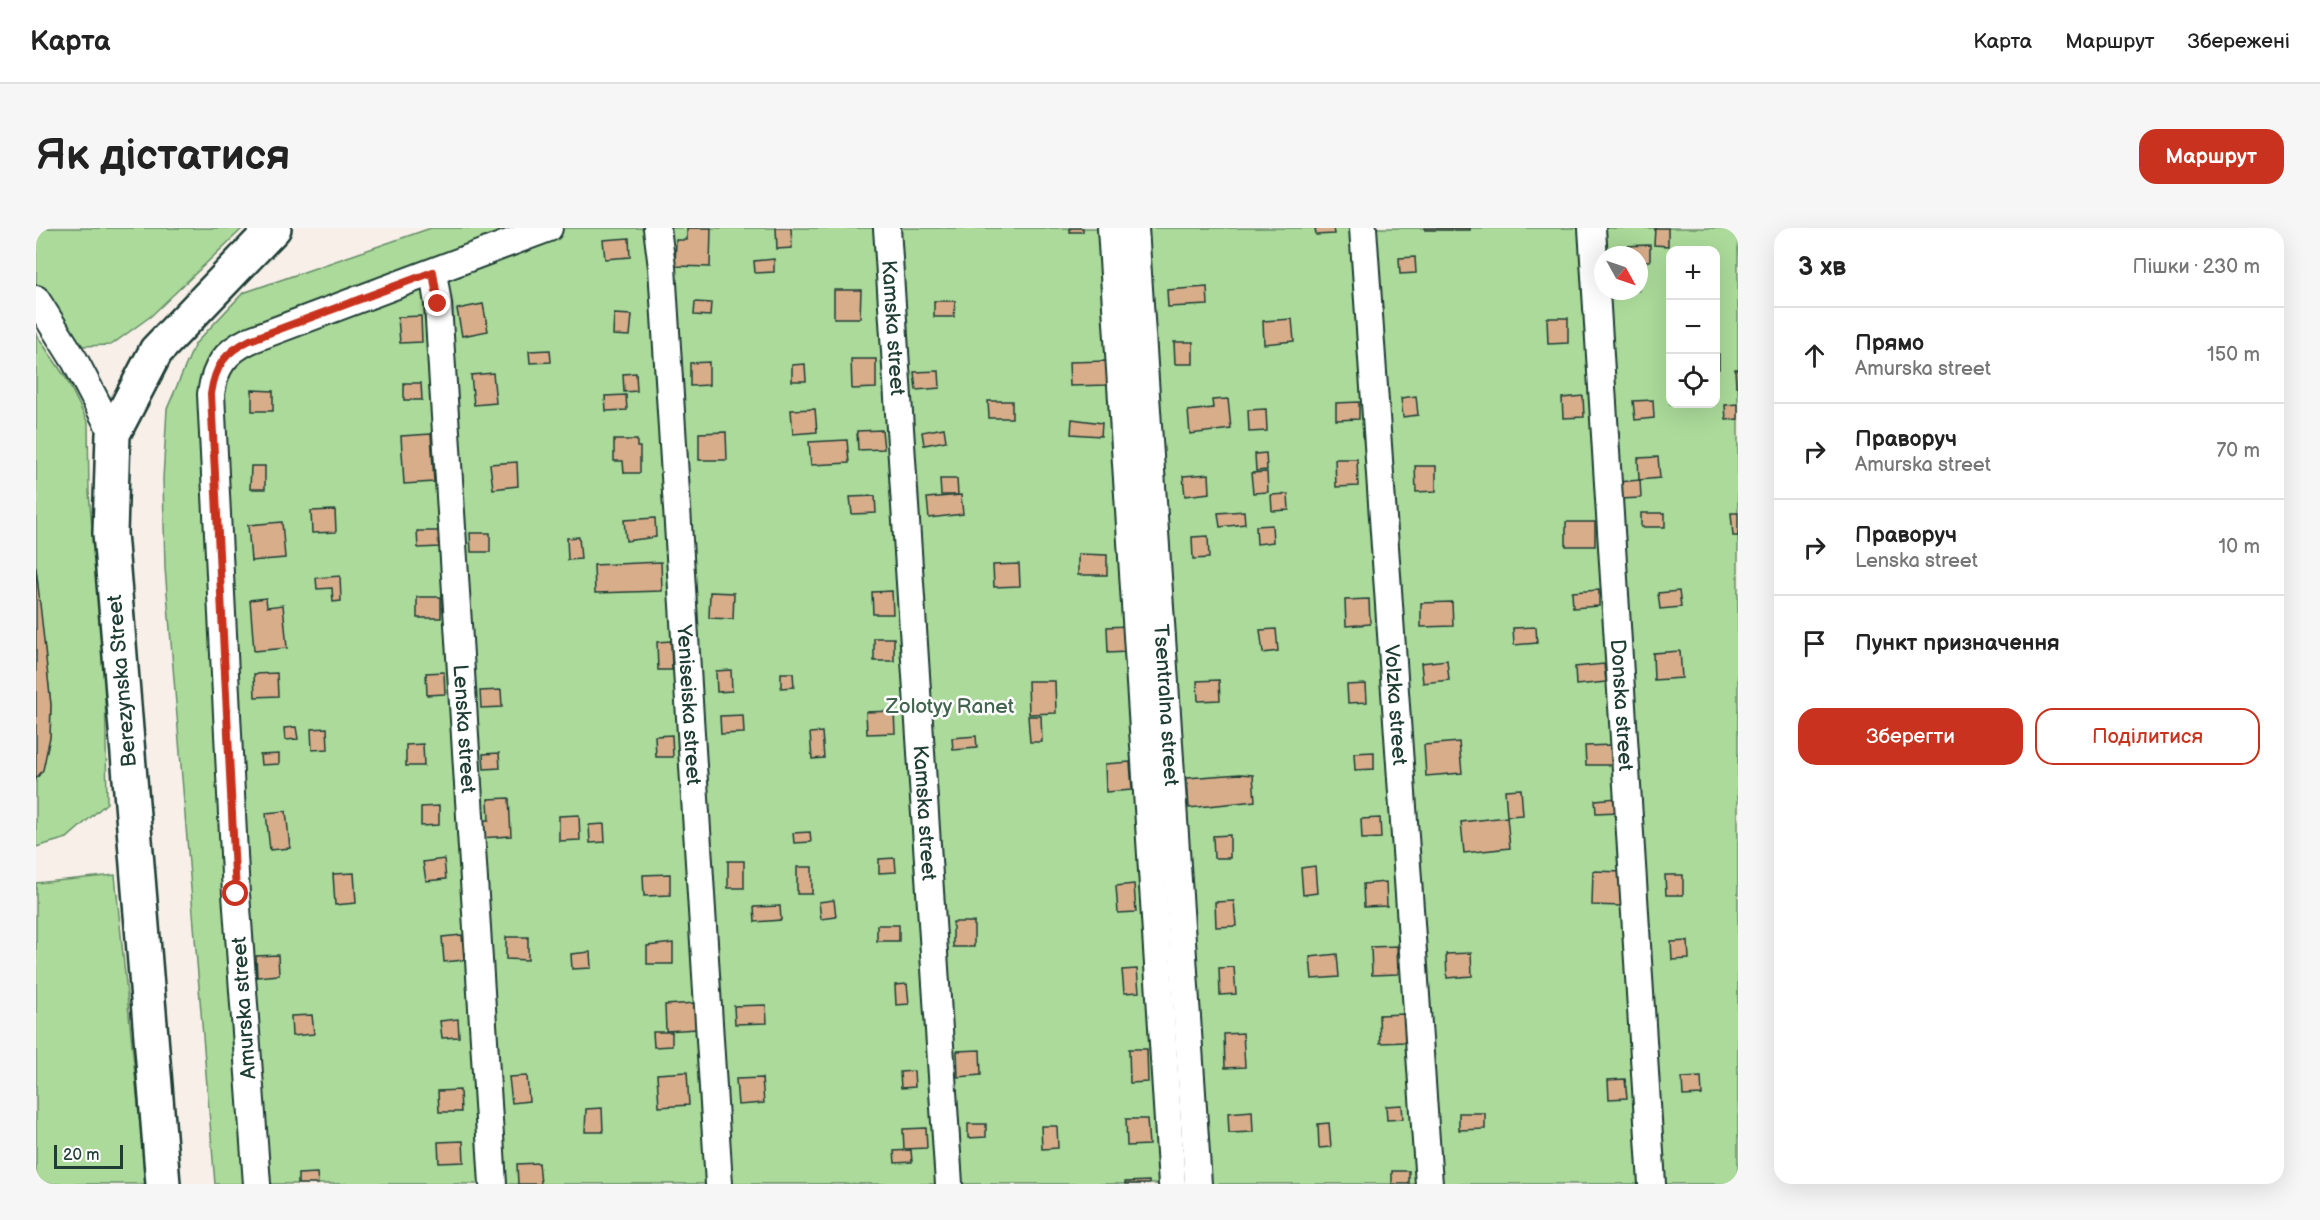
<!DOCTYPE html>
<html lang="uk">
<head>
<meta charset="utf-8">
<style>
	:root { --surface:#fff; --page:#f6f6f6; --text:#222; --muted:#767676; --line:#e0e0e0; --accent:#c8321e }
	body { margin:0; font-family:"Balsamiq Sans",sans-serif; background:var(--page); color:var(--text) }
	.controls { position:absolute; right:18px; top:18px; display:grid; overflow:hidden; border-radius:12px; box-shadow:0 6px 24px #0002 }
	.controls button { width:54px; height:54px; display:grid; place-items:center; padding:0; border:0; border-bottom:2px solid var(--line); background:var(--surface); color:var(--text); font:30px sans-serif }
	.compass { position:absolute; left:1558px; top:18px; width:54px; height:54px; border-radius:50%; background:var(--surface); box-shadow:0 6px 24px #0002; rotate:130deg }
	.scale { position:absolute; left:18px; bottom:15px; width:69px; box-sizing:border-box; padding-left:6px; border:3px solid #1f3d34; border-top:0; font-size:16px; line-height:21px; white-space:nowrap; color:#1f3d34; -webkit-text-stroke:4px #fff; paint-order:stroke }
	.stop { position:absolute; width:18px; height:18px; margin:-14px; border:4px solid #c8321e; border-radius:50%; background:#fff }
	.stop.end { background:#c8321e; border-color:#fff; box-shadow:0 2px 6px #0008 }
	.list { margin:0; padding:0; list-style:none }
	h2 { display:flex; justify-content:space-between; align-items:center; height:78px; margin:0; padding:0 24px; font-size:26px }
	h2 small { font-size:20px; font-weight:400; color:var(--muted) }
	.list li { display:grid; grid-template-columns:39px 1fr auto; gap:18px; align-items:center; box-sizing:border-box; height:96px; padding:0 24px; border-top:2px solid var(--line) }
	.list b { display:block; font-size:22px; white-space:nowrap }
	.list p { margin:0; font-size:20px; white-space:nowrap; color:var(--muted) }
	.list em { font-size:20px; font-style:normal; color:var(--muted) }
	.actions { display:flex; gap:12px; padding:18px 24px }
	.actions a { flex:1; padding:14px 0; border:2px solid var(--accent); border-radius:18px; text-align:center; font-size:21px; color:var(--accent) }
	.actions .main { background:var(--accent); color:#fff }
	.icon { flex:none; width:33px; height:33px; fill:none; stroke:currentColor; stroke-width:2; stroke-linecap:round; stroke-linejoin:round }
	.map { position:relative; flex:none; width:1702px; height:956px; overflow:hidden; border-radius:18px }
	header { display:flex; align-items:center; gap:36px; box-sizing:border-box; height:84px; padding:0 30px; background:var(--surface); border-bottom:2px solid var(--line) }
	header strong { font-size:28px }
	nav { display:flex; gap:33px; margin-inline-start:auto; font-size:21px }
	.intro { display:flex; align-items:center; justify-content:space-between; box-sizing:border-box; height:144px; padding:0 36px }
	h1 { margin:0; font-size:42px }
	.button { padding:15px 27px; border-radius:18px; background:var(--accent); color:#fff; font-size:21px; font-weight:700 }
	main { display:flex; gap:36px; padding:0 36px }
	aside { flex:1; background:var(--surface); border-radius:18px; box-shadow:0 6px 24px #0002 }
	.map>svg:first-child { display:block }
</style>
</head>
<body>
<header>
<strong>Карта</strong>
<nav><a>Карта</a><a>Маршрут</a><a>Збережені</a></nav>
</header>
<div class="intro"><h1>Як дістатися</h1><a class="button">Маршрут</a></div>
<main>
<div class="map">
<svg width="1702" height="956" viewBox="0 0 1702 956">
	<rect width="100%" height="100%" fill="#f7efe8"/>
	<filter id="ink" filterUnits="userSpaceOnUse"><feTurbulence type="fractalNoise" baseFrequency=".0167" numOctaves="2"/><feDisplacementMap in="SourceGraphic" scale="12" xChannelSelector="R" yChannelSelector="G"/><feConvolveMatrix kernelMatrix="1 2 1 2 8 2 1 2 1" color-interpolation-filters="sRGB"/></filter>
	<g filter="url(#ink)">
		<g fill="#abda9a" stroke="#658c67" stroke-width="1.5" fill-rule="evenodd">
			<polygon points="0,0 207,0 115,88 75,117 45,118 28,101 0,56"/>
			<path d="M 395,0 L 1702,0 L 1702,956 L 179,956 L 129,340 L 127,251 L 131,181 L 159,116 L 207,65 ZM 1634,22 L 1680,22 L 1680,176 L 1634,176 ZM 1567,27 L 1603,27 L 1603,63 L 1567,63 Z"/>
			<polygon points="0,106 30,150 52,195 53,264 69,452 71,575 31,610 0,619 0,551 14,509 15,477 0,347"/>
			<polygon points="79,647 110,956 0,956 0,655"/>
		</g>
		<g fill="#d8ad8a" stroke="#1f3d34" stroke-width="1.5">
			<polygon points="651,0 675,0 674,39 639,38 640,12 651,12"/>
			<polygon points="740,0 755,0 756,20 741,21"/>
			<rect x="1034" y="0" width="13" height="4"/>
			<polygon points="1279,0 1297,0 1298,6 1280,7"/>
			<rect x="1389" y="0" width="45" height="2"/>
			<polygon points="1619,0 1632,0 1632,18 1618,17"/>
			<polygon points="593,10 594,29 569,31 567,12"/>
			<polygon points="1614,17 1614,33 1603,33 1603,27 1585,27 1585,18"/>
			<polygon points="1379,29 1380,45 1364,46 1363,30"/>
			<polygon points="738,31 738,44 719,45 718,33"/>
			<polygon points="1171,59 1172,77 1132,79 1131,62"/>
			<polygon points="798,62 825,62 824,90 798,90"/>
			<polygon points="898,73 919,73 918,89 898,89"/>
			<polygon points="659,74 675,75 674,88 658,87"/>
			<polygon points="447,76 452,103 426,108 421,81"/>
			<polygon points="578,86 596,87 594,108 577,107"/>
			<polygon points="385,88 386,114 364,115 362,89"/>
			<polygon points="1511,90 1532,90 1532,115 1512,116"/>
			<polygon points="1256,91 1258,113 1228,116 1227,93"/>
			<polygon points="1138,114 1157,114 1157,136 1139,136"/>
			<polygon points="514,122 515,134 494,135 493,123"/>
			<rect x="1680" y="126" width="3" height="15"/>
			<polygon points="815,131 840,131 840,160 816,161"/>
			<polygon points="1071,133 1072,157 1034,158 1033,134"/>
			<polygon points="673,134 673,157 654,158 654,135"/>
			<polygon points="769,136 770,153 756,153 756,137"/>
			<polygon points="1699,141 1702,141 1702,158 1700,158"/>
			<polygon points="903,143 904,160 880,162 878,144"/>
			<polygon points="457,145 460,175 438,177 435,147"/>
			<polygon points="600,145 601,163 588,164 587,146"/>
			<polygon points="368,155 385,155 386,172 368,172"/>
			<polygon points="216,162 237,163 237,183 216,183"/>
			<polygon points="590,167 591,182 570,183 569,168"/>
			<polygon points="1380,168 1382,187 1367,189 1365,170"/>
			<polygon points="1547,168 1548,189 1527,190 1526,170"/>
			<polygon points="1192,171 1195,201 1154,206 1152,183 1177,180 1176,172"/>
			<polygon points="1617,172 1618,190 1599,192 1597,173"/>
			<polygon points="952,173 976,173 976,190 953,190"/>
			<polygon points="1323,174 1323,191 1300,192 1300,175"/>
			<polygon points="1702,176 1702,191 1690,192 1689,177"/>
			<polygon points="779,181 781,204 757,206 755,182"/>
			<polygon points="1230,181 1231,203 1213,204 1212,182"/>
			<polygon points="1036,191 1066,195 1065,208 1035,206"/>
			<polygon points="908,200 910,213 888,217 886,204"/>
			<polygon points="846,202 848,221 822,222 821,203"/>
			<polygon points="690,204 691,232 663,232 663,205"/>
			<polygon points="395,206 398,254 368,256 365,208"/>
			<polygon points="578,212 601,212 601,219 604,219 604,245 588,245 587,233 578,233"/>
			<polygon points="811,212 813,235 775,237 773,214"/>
			<polygon points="1230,225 1231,242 1220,243 1219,226"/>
			<polygon points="1622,229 1624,250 1603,252 1602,230"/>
			<polygon points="1299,231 1321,231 1322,258 1300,259"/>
			<polygon points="481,234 482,258 457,261 454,236"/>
			<polygon points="215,238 229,238 229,261 214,261"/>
			<polygon points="1379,238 1400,238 1400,263 1380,264"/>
			<polygon points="1231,244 1232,264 1217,265 1215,245"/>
			<polygon points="1173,246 1174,265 1149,268 1147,248"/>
			<polygon points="904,251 921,251 922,267 905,267"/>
			<polygon points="1604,252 1605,270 1583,271 1582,254"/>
			<polygon points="1252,266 1253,282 1236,283 1235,267"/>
			<polygon points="925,267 927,286 893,290 891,270"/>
			<polygon points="839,268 840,285 816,286 814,269"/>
			<polygon points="299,282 300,304 276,305 275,283"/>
			<polygon points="1208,283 1209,296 1184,299 1182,285"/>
			<rect x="1605" y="285" width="24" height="14"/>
			<polygon points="1695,285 1702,285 1702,308 1697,308"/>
			<polygon points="619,290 620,309 590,313 588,292"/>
			<polygon points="246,294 249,330 215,333 212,297"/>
			<rect x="1530" y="294" width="29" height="24"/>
			<polygon points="1236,297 1237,314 1221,316 1220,298"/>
			<polygon points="381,303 404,303 404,319 382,320"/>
			<polygon points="434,305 454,305 454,324 435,324"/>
			<polygon points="1172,308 1173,330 1157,331 1156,309"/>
			<polygon points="543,309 545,331 532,332 531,310"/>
			<polygon points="1042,326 1071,327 1071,347 1042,347"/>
			<polygon points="625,334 626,363 559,365 558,337"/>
			<polygon points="983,336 984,358 958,359 957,337"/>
			<polygon points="0,339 15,477 14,509 7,542 0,551"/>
			<polygon points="304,348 305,373 297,374 296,360 281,361 280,350"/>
			<polygon points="1563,362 1563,378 1537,380 1536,364"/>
			<polygon points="856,363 857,386 837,386 836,364"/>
			<polygon points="1643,363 1645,379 1624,381 1622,365"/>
			<polygon points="674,364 698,365 697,391 673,390"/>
			<rect x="381" y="369" width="24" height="21"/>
			<polygon points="230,370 231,379 247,377 251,420 218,423 214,372"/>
			<polygon points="1333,371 1334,396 1310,398 1309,372"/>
			<polygon points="1416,374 1417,398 1385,399 1385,375"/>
			<polygon points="1091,398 1091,424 1072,425 1071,399"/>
			<polygon points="1500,399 1501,415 1478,417 1477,400"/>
			<polygon points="1240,401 1242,423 1227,425 1224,402"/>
			<rect x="838" y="410" width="20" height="23"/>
			<polygon points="635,413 636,442 622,442 621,414"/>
			<polygon points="1644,423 1646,450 1618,452 1617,425"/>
			<polygon points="1411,432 1413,452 1387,455 1385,435"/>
			<polygon points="1568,436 1570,454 1540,457 1539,439"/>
			<polygon points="695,442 696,463 681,464 680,443"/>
			<polygon points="408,444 409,466 391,467 390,445"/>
			<polygon points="241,445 242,468 219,469 218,446"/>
			<polygon points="745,445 757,445 758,459 745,460"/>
			<polygon points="1183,452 1184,472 1162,473 1161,453"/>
			<polygon points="992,453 1019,453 1020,485 993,486"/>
			<polygon points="1330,456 1331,474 1312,475 1311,457"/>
			<polygon points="465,462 466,479 445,480 444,463"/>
			<polygon points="858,483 859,505 831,506 830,484"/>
			<polygon points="707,487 708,505 685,506 684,488"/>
			<polygon points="992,488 1005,488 1006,514 994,514"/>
			<polygon points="260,499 262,511 249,512 248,500"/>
			<polygon points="291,500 292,521 276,522 275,501"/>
			<polygon points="786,504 788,530 776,531 774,505"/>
			<polygon points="636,507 637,529 620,529 619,508"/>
			<polygon points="940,508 941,520 917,522 916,510"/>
			<polygon points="1423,514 1426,545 1390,548 1388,517"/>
			<polygon points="387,516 388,538 370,538 370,517"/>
			<polygon points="1577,517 1578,537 1550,537 1549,518"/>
			<polygon points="1338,524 1338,541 1319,542 1318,525"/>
			<polygon points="463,525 464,540 448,541 447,526"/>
			<polygon points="243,526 243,536 225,537 224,527"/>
			<polygon points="1094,534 1096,562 1070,564 1069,536"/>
			<polygon points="1204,546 1217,547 1219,573 1153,580 1151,550"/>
			<polygon points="1485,561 1487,587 1471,588 1469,562"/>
			<polygon points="473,570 475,608 443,610 442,592 453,592 452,571"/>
			<polygon points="1582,570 1583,584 1560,585 1559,572"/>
			<polygon points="403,578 403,597 385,598 385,579"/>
			<polygon points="250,583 254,620 234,622 230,585"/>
			<polygon points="543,587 544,612 523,613 523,588"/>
			<polygon points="1471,589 1474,620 1428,625 1425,594"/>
			<polygon points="1344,590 1345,610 1326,611 1325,591"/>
			<polygon points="568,596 569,614 554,615 553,597"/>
			<polygon points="774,604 775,614 758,615 757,605"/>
			<polygon points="1194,607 1194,630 1178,630 1177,608"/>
			<polygon points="859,630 860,644 843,645 843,631"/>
			<polygon points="408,631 410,651 390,653 387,634"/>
			<rect x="692" y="633" width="16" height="27"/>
			<polygon points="1279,638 1281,665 1267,667 1265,640"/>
			<rect x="761" y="639" width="15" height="27"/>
			<polygon points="1557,643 1587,644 1586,678 1556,677"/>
			<polygon points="318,645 320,675 299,677 297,646"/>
			<polygon points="634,646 634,667 608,668 607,647"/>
			<polygon points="1629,647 1647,647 1647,667 1630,667"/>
			<polygon points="1350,654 1351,678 1328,679 1327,656"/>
			<polygon points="1098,656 1100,684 1082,685 1080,658"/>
			<polygon points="798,672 800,689 785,691 783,674"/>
			<polygon points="1198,673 1200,698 1180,699 1179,674"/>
			<polygon points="744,678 745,692 719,694 718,679"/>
			<rect x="917" y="694" width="21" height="25"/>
			<rect x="841" y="697" width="22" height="16"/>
			<polygon points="426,707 428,732 408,734 406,709"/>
			<polygon points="470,709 492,709 492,732 470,731"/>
			<polygon points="1652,713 1653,731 1636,732 1635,714"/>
			<polygon points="637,715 637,736 611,736 611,718"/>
			<polygon points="1361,718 1362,746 1336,747 1335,719"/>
			<polygon points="554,724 555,740 536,741 535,726"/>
			<polygon points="1435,725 1436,748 1411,750 1410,726"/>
			<polygon points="1301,726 1303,749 1276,751 1274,729"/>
			<polygon points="242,727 243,747 221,749 220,728"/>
			<polygon points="1198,739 1200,766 1184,767 1183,740"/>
			<polygon points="1101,741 1103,764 1088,765 1086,742"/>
			<polygon points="871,756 873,776 860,777 859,757"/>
			<polygon points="660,775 661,801 630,803 629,777"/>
			<polygon points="730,777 731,795 699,796 698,778"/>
			<polygon points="1369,786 1370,814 1344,815 1343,787"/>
			<polygon points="276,787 278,806 256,808 255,788"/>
			<polygon points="422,791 423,809 406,810 404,793"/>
			<polygon points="617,804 636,804 636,818 618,819"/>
			<polygon points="1207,805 1209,839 1189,840 1188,806"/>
			<polygon points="1093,821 1111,821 1112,854 1094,855"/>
			<polygon points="944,822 945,847 922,849 921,823"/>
			<polygon points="878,843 879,859 865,860 864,844"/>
			<polygon points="651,844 653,877 623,879 621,846"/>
			<polygon points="491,848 493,873 476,875 473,849"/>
			<polygon points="1665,849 1666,867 1647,868 1646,850"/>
			<polygon points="726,850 728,875 702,877 700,851"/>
			<polygon points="1589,851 1591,870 1573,871 1572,852"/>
			<polygon points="424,862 425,884 403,884 402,863"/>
			<polygon points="1366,877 1367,891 1351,892 1350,878"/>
			<polygon points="566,880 567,904 549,904 550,881"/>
			<polygon points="1216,883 1217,904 1193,905 1192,885"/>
			<polygon points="1423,885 1449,885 1449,901 1423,902"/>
			<polygon points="1090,891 1111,891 1113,917 1091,918"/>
			<polygon points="1293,895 1295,919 1283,920 1282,896"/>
			<polygon points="932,896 950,896 950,909 932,910"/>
			<polygon points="1005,898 1021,898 1022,920 1006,921"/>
			<polygon points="890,900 891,920 868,921 867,901"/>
			<polygon points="427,913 428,934 403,935 402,914"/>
			<polygon points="875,922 876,934 859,935 858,923"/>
			<polygon points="503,935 505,956 482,956 481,936"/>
			<rect x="1356" y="943" width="17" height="13"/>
			<polygon points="281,945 282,956 262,956 262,946"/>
			<polygon points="1113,953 1113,956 1089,956 1089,954"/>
		</g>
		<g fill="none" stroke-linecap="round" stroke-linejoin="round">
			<g stroke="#1f3d34" stroke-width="30">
				<g id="street">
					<path id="s1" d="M 621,0 L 626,39 L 683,956"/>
					<path id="s2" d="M 851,0 L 913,956"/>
					<polyline points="1075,0 1136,956"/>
					<path id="s3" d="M 1099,0 L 1162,956"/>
					<path id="s4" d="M 1327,0 L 1393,956"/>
					<path id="s5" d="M 1556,0 L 1616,956"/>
					<path id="s6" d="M 397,44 L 402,76 L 457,956"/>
					<polyline points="0,71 39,133 77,206"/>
					<path d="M 221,956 L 200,666 L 175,166 C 179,138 189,124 214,112 L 513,0"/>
				</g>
			</g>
			<g stroke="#1f3d34" stroke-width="38">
				<polyline id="secondary" points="127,956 74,305 77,206 120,123 238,0"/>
			</g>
			<use href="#street" stroke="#fff" stroke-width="26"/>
			<use href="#secondary" stroke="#fff" stroke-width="33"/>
		</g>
	</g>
	<g fill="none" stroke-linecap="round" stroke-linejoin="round" filter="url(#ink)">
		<path stroke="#c8321e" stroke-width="8" d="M 200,666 L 175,166 C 179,138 189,124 214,112 L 397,44 L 402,76"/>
	</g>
	<g text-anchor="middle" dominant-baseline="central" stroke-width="5" stroke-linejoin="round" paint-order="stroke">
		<g font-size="21" fill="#1f3d34" stroke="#fff">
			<text stroke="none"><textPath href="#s2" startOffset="100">Kamska street</textPath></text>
			<text transform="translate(86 453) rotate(-95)">Berezynska Street</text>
			<text stroke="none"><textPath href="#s1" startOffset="478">Yeniseiska street</textPath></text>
			<text stroke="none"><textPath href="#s3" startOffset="478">Tsentralna street</textPath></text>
			<text stroke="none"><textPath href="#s4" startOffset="478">Volzka street</textPath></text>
			<text stroke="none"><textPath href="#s5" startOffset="478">Donska street</textPath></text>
			<text stroke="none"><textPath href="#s6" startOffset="458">Lenska street</textPath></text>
			<text stroke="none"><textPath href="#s2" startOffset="586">Kamska street</textPath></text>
			<text transform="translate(208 780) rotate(-94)">Amurska street</text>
		</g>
		<g font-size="21" fill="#42644e" stroke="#fff">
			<text x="914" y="478">Zolotyy Ranet</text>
		</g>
	</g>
</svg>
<div class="controls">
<button>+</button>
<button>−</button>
<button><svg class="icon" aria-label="locate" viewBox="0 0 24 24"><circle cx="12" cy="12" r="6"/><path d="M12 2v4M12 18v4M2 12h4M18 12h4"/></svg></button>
</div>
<svg class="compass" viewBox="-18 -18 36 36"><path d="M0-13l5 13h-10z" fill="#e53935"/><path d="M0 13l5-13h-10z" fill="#767676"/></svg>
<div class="scale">20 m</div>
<div class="stop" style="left:200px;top:666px"></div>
<div class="stop end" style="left:402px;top:76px"></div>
</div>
<aside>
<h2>3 хв<small>Пішки · 230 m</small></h2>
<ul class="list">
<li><svg class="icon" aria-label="ahead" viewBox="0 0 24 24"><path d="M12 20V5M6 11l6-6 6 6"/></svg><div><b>Прямо</b><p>Amurska street</p></div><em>150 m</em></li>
<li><svg class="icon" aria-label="right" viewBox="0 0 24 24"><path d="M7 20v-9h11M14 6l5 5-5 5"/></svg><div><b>Праворуч</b><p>Amurska street</p></div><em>70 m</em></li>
<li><svg class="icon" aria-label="right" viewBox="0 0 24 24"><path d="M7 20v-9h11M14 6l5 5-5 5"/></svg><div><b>Праворуч</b><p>Lenska street</p></div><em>10 m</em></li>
<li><svg class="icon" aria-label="arrive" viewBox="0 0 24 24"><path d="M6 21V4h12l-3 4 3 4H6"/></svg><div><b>Пункт призначення</b></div></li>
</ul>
<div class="actions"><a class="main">Зберегти</a><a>Поділитися</a></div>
</aside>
</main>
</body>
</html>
